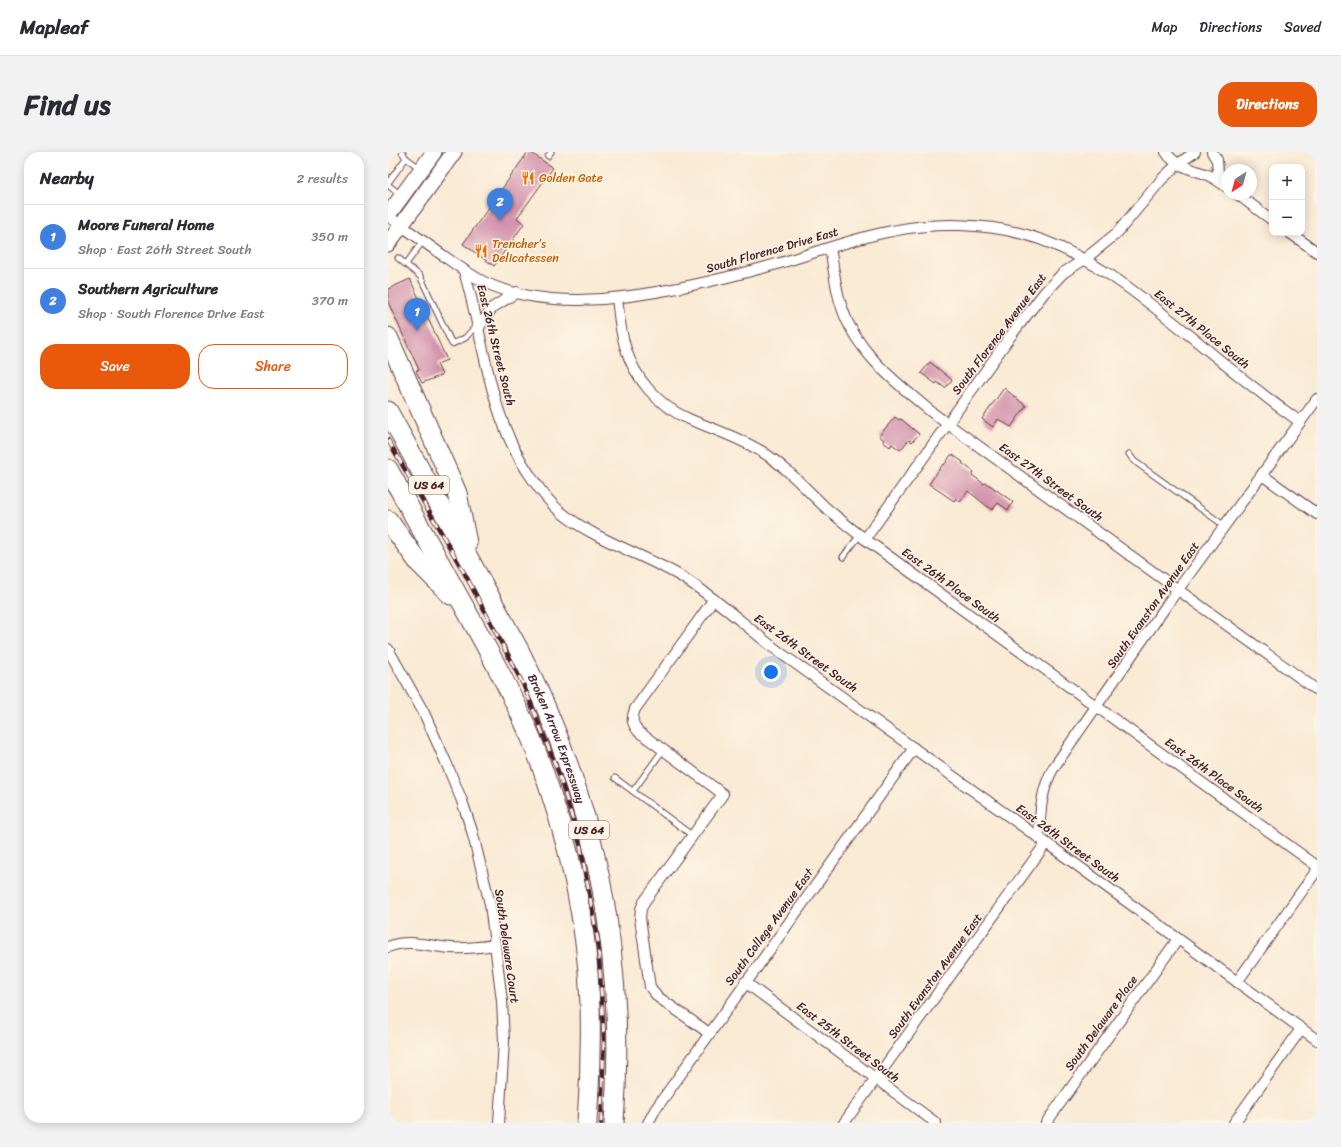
<!DOCTYPE html>
<html lang="en">
<head>
<meta charset="utf-8">
<style>
	:root { --surface:#fff; --page:#f2f2f3; --text:#2b2b33; --muted:#7c7c81; --line:#e1e1e2; --accent:#ea580c }
	body { margin:0; font-family:Sriracha,sans-serif; background:var(--page); color:var(--text) }
	.controls { position:absolute; right:12px; top:12px; display:grid; overflow:hidden; border-radius:8px; box-shadow:0 2px 10px #0003 }
	.controls button { width:36px; height:36px; display:grid; place-items:center; padding:0; border:0; border-bottom:1px solid var(--line); background:var(--surface); color:var(--text); font:20px sans-serif }
	.compass { position:absolute; left:833px; top:12px; width:36px; height:36px; border-radius:50%; background:var(--surface); box-shadow:0 2px 10px #0003; rotate:216deg }
	.you { position:absolute; left:383px; top:520px; width:14px; height:14px; margin:-10px; border:3px solid #fff; border-radius:50%; background:#1a73e8; box-shadow:0 0 0 6px #1a73e833 }
	.badge { display:grid; place-items:center; width:26px; height:26px; border-radius:50%; background:var(--accent); color:#fff; font-size:13px; font-weight:700 }
	.pin { position:absolute; translate:-50% -33px; filter:drop-shadow(0 1px 2px #0008) }
	.pin::after { content:''; position:absolute; top:21px; width:14px; height:12px; background:inherit; clip-path:polygon(0 0,100% 0,50% 100%) }
	.list { margin:0; padding:0; list-style:none }
	h2 { display:flex; justify-content:space-between; align-items:center; height:52px; margin:0; padding:0 16px; font-size:17px }
	h2 small { font-size:13px; font-weight:400; color:var(--muted) }
	.list li { display:grid; grid-template-columns:26px 1fr auto; gap:12px; align-items:center; box-sizing:border-box; height:64px; padding:0 16px; border-top:1px solid var(--line) }
	.list b { display:block; font-size:15px; white-space:nowrap }
	.list p { margin:0; font-size:13px; white-space:nowrap; color:var(--muted) }
	.list em { font-size:13px; font-style:normal; color:var(--muted) }
	.actions { display:flex; gap:8px; padding:12px 16px }
	.actions a { flex:1; padding:9px 0; border:1px solid var(--accent); border-radius:16px; text-align:center; font-size:14px; color:var(--accent) }
	.actions .main { background:var(--accent); color:#fff }
	.map { position:relative; flex:none; width:929px; height:971px; overflow:hidden; border-radius:16px }
	header { display:flex; align-items:center; gap:24px; box-sizing:border-box; height:56px; padding:0 20px; background:var(--surface); border-bottom:1px solid var(--line) }
	header strong { font-size:19px }
	nav { display:flex; gap:22px; margin-inline-start:auto; font-size:14px }
	.intro { display:flex; align-items:center; justify-content:space-between; box-sizing:border-box; height:96px; padding:0 24px }
	h1 { margin:0; font-size:28px }
	.button { padding:10px 18px; border-radius:16px; background:var(--accent); color:#fff; font-size:14px; font-weight:700 }
	main { display:flex; gap:24px; padding:0 24px }
	aside { flex:1; background:var(--surface); border-radius:16px; box-shadow:0 2px 10px #0003 }
	.map>svg:first-child { display:block }
</style>
</head>
<body>
<header>
<strong>Mapleaf</strong>
<nav><a>Map</a><a>Directions</a><a>Saved</a></nav>
</header>
<div class="intro"><h1>Find us</h1><a class="button">Directions</a></div>
<main>
<aside>
<h2>Nearby<small>2 results</small></h2>
<ul class="list">
<li><span class="badge" style="background:#3f7fe0">1</span><div><b>Moore Funeral Home</b><p>Shop · East 26th Street South</p></div><em>350 m</em></li>
<li><span class="badge" style="background:#3f7fe0">2</span><div><b>Southern Agriculture</b><p>Shop · South Florence Drive East</p></div><em>370 m</em></li>
</ul>
<div class="actions"><a class="main">Save</a><a>Share</a></div>
</aside>
<div class="map">
<svg width="929" height="971" viewBox="0 0 929 971">
	<rect width="100%" height="100%" fill="#fcf5e5"/>
	<filter id="ink" filterUnits="userSpaceOnUse"><feTurbulence type="fractalNoise" baseFrequency=".025" numOctaves="2"/><feDisplacementMap in="SourceGraphic" scale="8" xChannelSelector="R" yChannelSelector="G"/><feConvolveMatrix kernelMatrix="1 2 1 2 8 2 1 2 1" color-interpolation-filters="sRGB"/></filter>
	<filter id="wash" filterUnits="userSpaceOnUse"><feTurbulence type="fractalNoise" baseFrequency=".012" numOctaves="4" result="noise"/><feDisplacementMap in="SourceGraphic" scale="16" xChannelSelector="R" yChannelSelector="G"/><feGaussianBlur stdDeviation="0.9" result="paint"/><feColorMatrix in="noise" values="0 0 0 0 0 0 0 0 0 0 0 0 0 0 0 0 0 1.4 0 .05"/><feComposite in="paint" operator="in"/></filter>
	<g filter="url(#wash)">
		<rect width="100%" height="100%" fill="#f9ead4"/>
		<g id="blocks">
			<g fill="#d494ae">
				<polygon points="140,0 142,0 165,16 129,66 136,72 106,114 75,92"/>
				<polygon points="22,127 59,208 49,212 54,223 34,231 28,219 31,218 0,150 0,137"/>
				<polygon points="542,210 564,228 557,236 549,230 548,232 533,221"/>
				<polygon points="616,236 638,254 623,275 610,267 605,275 594,267"/>
				<polygon points="507,265 511,268 513,267 531,282 524,290 521,288 512,298 504,292 502,295 495,290 496,288 491,284"/>
				<polygon points="563,303 565,303 575,310 574,311 586,320 584,323 596,332 597,331 603,334 625,350 620,358 610,351 604,358 580,339 572,350 568,346 566,349 541,332 555,312 556,313"/>
			</g>
		</g>
	</g>
	<g filter="url(#ink)">
		<use href="#blocks" fill-opacity="0" stroke="#643d44" stroke-width="1"/>
		<g fill="none" stroke-linecap="round" stroke-linejoin="round">
			<g stroke="#643d44" stroke-width="7">
				<g id="service">
					<polyline points="14,0 18,6"/>
					<polyline points="160,4 163,0"/>
					<polyline points="0,31 18,6 33,17"/>
					<polyline points="0,33 13,43"/>
					<polyline points="10,106 32,124 64,192 77,186 89,173"/>
					<polyline points="18,112 35,89"/>
					<polyline points="741,302 746,309 837,374"/>
					<polyline points="455,405 472,383"/>
					<polyline points="227,626 305,684"/>
					<polyline points="245,639 275,598"/>
				</g>
			</g>
			<g stroke="#643d44" stroke-width="12">
				<g id="minor">
					<path d="M 778,0 C 787,15 805,17 820,23 C 826,26 833,31 839,35"/>
					<polyline points="824,0 829,8 830,20 838,34"/>
					<polyline points="849,42 884,68"/>
					<path d="M 0,64 C 18,77 36,90 53,102 C 67,112 80,122 96,130 C 136,149 190,151 234,145 C 283,139 331,128 378,115 C 420,104 461,87 504,79 C 547,70 596,71 639,83 C 703,102 754,145 805,186 C 827,204 849,223 872,240 C 885,251 899,260 912,270"/>
					<polyline points="902,81 929,100"/>
					<path d="M 442,96 C 446,116 447,137 454,156 C 469,202 510,232 546,262 L 929,538"/>
					<path d="M 76,119 C 93,176 98,234 122,288 C 132,310 155,346 174,361 C 209,389 255,402 294,425 C 330,447 360,477 394,502 L 675,703 L 929,888"/>
					<path d="M 229,146 C 231,162 232,178 237,194 C 246,226 270,254 301,267 C 325,277 350,285 373,299 C 397,314 416,335 437,355 C 450,366 463,377 477,387 L 929,714"/>
					<polyline points="90,177 104,156 129,140"/>
					<polyline points="874,323 929,362"/>
					<polyline points="477,387 624,182 656,141 675,121 697,107 729,81 774,27 790,12 807,0"/>
					<polyline points="0,497 36,561 57,608 74,649 84,679 102,752 114,849 116,889 111,971"/>
					<path d="M 651,686 C 652,660 653,637 666,615 L 783,447 L 929,247"/>
					<path d="M 0,795 C 22,786 42,795 64,796 C 79,797 93,795 107,793"/>
					<polyline points="357,830 548,971"/>
					<polyline points="849,830 929,718"/>
					<path d="M 321,881 L 270,845 L 262,835 L 252,766 L 253,757 L 256,750 L 335,642 L 251,580 C 244,572 243,567 247,557 L 326,447"/>
					<polyline points="260,971 267,958 526,596"/>
					<polyline points="456,971 658,691"/>
					<polyline points="658,971 790,787"/>
					<polyline points="846,971 913,877"/>
				</g>
			</g>
			<g stroke="#643d44" stroke-width="17">
				<g id="secondary">
					<polyline points="0,63 46,0"/>
					<polyline points="0,92 66,0"/>
				</g>
			</g>
			<g stroke="#643d44" stroke-width="21">
				<g id="motorway">
					<polyline points="0,185 69,341 79,391"/>
					<path id="s1" d="M 0,259 L 131,498 C 208,650 239,801 226,971"/>
					<path d="M 0,317 C 24,361 49,405 73,449 C 98,494 123,539 143,586 C 176,670 199,761 202,852 C 203,892 202,931 199,971"/>
					<polyline points="0,368 31,411 63,443"/>
				</g>
			</g>
			<use href="#service" stroke="#fff" stroke-width="5"/>
			<use href="#minor" stroke="#fff" stroke-width="10"/>
			<use href="#secondary" stroke="#fff" stroke-width="15"/>
			<use href="#motorway" stroke="#fff" stroke-width="19"/>
			<g stroke="#4a1f2b" stroke-width="4.5">
				<polyline id="rail" points="0,288 78,424 135,532 171,622 192,692 210,789 216,887 213,971"/>
			</g>
			<use href="#rail" stroke="#fcf5e5" stroke-width="3" stroke-dasharray="9" stroke-linecap="butt"/>
		</g>
	</g>
	<defs>
		<g id="restaurant-bare" transform="scale(1.08)"><path d="M-5-6h1v4h1v-4h1v4h1v-4h1v5L-1.5 .5V6h-2V.5L-5-1ZM5-6V6H3V1.5H1.5Q1.5-4 5-6Z" fill="#e8710a" stroke="#fcf5e5" stroke-width="2.5" paint-order="stroke"/></g>
	</defs>
	<g fill-rule="evenodd">
		<use href="#restaurant-bare" x="140" y="26"/>
		<use href="#restaurant-bare" x="93" y="99"/>
	</g>
	<g text-anchor="middle" dominant-baseline="central" stroke-width="3" stroke-linejoin="round" paint-order="stroke">
		<g fill="#fcf5e5" stroke="#7f5f63" stroke-width="1">
			<rect x="21" y="324" width="40" height="18" rx="3"/>
			<rect x="181" y="669" width="40" height="18" rx="3"/>
		</g>
		<g font-size="11" font-weight="bold" fill="#4a1f2b">
			<text x="41" y="333">US 64</text>
			<text x="201" y="678">US 64</text>
		</g>
		<g font-size="12" fill="#c56008" stroke="#fcf5e5" text-anchor="start">
			<text x="151" y="26">Golden Gate</text>
			<text x="104" y="92">Trencher’s<tspan x="104" dy="14">Delicatessen</tspan></text>
		</g>
		<g font-size="12" fill="#4a1f2b" stroke="#fcf5e5">
			<text transform="translate(384 98) rotate(-16)">South Florence Drive East</text>
			<text transform="translate(814 177) rotate(39)">East 27th Place South</text>
			<text transform="translate(611 182) rotate(-53)">South Florence Avenue East</text>
			<text transform="translate(108 193) rotate(76)">East 26th Street South</text>
			<text transform="translate(663 330) rotate(36)">East 27th Street South</text>
			<text transform="translate(563 433) rotate(36)">East 26th Place South</text>
			<text transform="translate(765 453) rotate(-55)">South Evanston Avenue East</text>
			<text transform="translate(418 501) rotate(36)">East 26th Street South</text>
			<text stroke="none"><textPath href="#s1" startOffset="369">Broken Arrow Expressway</textPath></text>
			<text transform="translate(826 623) rotate(36)">East 26th Place South</text>
			<text transform="translate(680 691) rotate(36)">East 26th Street South</text>
			<text transform="translate(381 775) rotate(-54)">South College Avenue East</text>
			<text transform="translate(119 794) rotate(82)">South Delaware Court</text>
			<text transform="translate(547 824) rotate(-54)">South Evanston Avenue East</text>
			<text transform="translate(713 871) rotate(-54)">South Delaware Place</text>
			<text transform="translate(460 890) rotate(37)">East 25th Street South</text>
		</g>
	</g>
</svg>
<div class="controls">
<button>+</button>
<button>−</button>
</div>
<svg class="compass" viewBox="-18 -18 36 36"><path d="M0-13l5 13h-10z" fill="#e53935"/><path d="M0 13l5-13h-10z" fill="#7c7c81"/></svg>
<div class="you"></div>
<div class="pin badge" style="left:29px;top:179px;background:#3f7fe0">1</div>
<div class="pin badge" style="left:112px;top:69px;background:#3f7fe0">2</div>
</div>
</main>
</body>
</html>
